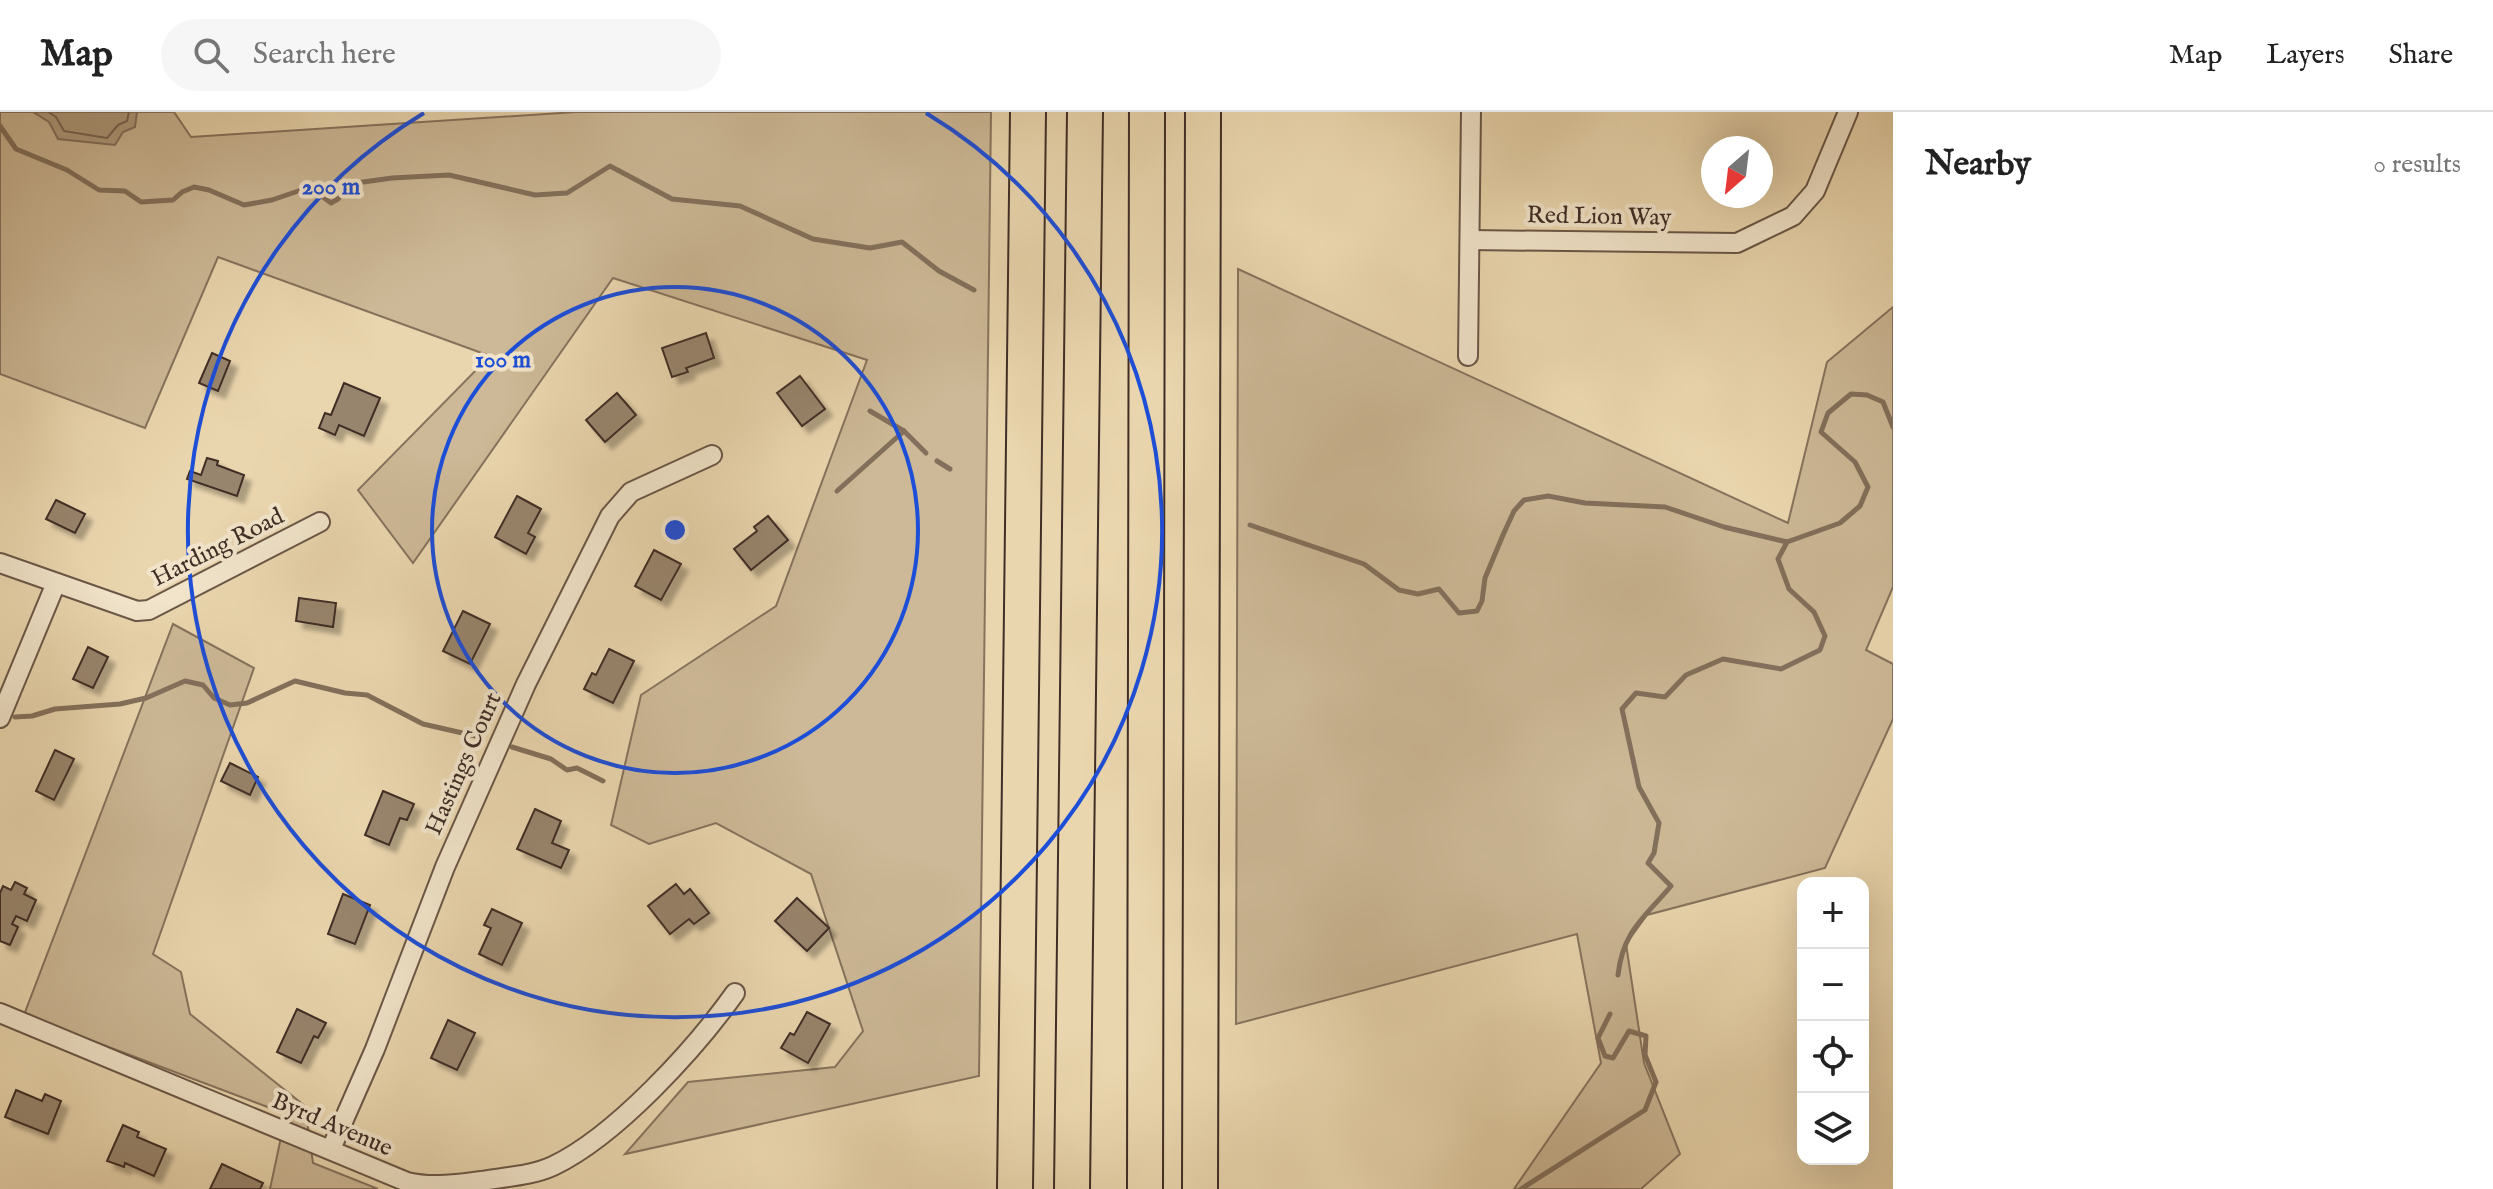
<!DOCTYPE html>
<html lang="en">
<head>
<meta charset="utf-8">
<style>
	:root { --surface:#fff; --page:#f6f6f6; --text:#222; --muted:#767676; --line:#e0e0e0 }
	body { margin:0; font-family:"IM FELL English",serif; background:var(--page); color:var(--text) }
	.controls { position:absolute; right:24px; bottom:24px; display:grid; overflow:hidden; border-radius:16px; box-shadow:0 8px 32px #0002 }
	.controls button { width:72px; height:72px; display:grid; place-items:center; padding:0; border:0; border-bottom:2px solid var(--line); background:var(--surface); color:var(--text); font:40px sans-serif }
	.compass { position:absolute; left:1701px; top:24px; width:72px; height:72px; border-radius:50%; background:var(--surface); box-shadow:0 8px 32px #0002; rotate:208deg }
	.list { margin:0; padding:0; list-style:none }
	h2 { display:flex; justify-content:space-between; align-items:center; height:104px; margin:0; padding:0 32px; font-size:34px }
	h2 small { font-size:26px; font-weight:400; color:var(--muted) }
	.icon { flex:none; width:44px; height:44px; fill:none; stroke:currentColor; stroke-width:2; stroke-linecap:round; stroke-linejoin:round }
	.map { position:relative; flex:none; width:1893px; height:1077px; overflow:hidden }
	header { display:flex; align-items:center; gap:48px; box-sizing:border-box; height:112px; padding:0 40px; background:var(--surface); border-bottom:2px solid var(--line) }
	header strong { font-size:38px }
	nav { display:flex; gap:44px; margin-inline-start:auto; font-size:28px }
	.search { width:560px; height:72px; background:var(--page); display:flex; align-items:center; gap:20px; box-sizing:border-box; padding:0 28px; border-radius:44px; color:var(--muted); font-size:30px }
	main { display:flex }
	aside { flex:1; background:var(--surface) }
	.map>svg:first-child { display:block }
</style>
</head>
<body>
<header>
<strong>Map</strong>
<div class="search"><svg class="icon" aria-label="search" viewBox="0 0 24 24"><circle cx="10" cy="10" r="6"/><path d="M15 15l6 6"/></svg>Search here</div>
<nav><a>Map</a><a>Layers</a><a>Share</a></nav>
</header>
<main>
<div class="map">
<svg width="1893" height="1077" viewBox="0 0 1893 1077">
	<defs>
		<filter id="shadow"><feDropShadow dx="7" dy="7" stdDeviation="2" flood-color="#0004"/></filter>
	</defs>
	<rect width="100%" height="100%" fill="#ead6ae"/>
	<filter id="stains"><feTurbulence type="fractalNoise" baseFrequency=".0025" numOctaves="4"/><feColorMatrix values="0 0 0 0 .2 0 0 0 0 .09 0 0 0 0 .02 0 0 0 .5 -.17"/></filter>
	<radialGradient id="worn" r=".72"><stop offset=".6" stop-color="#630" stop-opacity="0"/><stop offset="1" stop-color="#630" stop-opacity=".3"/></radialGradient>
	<g fill="#cdb997" stroke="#86735e" stroke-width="2">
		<polygon points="0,0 174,0 191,25 576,0 991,0 979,964 625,1042 688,970 835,955 863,919 811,762 716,711 649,732 611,713 641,583 776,494 867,248 613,166 413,451 358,378 490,244 218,145 145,316 0,262"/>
		<polygon points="1238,157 1788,411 1827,250 1893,195 1893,475 1866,538 1893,552 1893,607 1825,756 1647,803 1626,832 1644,951 1680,1042 1641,1077 1514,1077 1601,951 1577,822 1236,912"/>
		<polygon points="173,512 254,556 153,842 181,860 190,902 305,994 313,1051 378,1077 270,1077 286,1002 24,903"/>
	</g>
	<polygon fill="#b09d80" stroke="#83705c" stroke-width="2" points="33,0 137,0 135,15 123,20 115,33 58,27 49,10"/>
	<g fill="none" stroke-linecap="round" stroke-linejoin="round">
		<polyline stroke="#786553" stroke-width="2" points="48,0 56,5 64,19 107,26 118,13 127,9 129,0"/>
		<g stroke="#83705c" stroke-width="5">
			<polyline points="0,14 16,37 67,58 99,78 125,79 141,90 173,88 182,80 194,75 209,78 244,93 272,88 310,75 331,91 338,87 349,72 392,66 449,63 535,83 567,81 610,54 672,87 740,94 813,127 870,136 902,130 939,159 974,178"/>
			<polyline points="870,299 904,319 926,341"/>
			<polyline points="937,349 950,357"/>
			<polyline points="837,379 904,319"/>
			<polyline points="1250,413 1364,452 1399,478 1418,482 1439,477 1459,501 1477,499 1482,489 1485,466 1503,423 1514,399 1524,388 1548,384 1585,391 1665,395 1724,415 1787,430"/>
			<polyline points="15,605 32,604 55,597 120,592 146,586 185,569 203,573 214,586 230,593 247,591 295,569 345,581 367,583 423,612 480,625"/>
			<polyline points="512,635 551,647 567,658 577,656 603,669"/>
			<path d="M 1618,863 C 1623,819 1644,806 1671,774 L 1648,751 L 1654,741 L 1659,711 L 1639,675 L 1622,597 L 1636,581 L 1665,585 L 1686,563 L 1723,547 L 1781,557 L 1820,538 L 1825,524 L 1814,500 L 1789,477 L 1778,447 L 1787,430 L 1840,411 L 1860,394 L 1868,375 L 1855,350 L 1821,320 L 1828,301 L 1851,282 L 1867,283 L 1883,290 L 1893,315"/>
			<polyline points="1521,1077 1645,998 1656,970 1645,943 1646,924 1629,919 1613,946 1605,944 1598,926 1610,902"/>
		</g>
	</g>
	<g fill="#98856d" stroke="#3f2d26" stroke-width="2" filter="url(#shadow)">
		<polygon points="706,221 714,246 686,256 688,260 672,265 662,236"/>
		<polygon points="212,241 230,249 218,279 199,271"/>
		<polygon points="800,264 825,297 802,314 777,281"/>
		<polygon points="344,271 380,286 364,324 339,313 335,323 319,316 325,301 331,303"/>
		<polygon points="617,281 636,303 605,330 586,308"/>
		<polygon points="207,346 218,349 217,353 244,363 237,384 187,367 190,359 201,363"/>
		<polygon points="517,384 541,397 528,421 535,425 526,442 495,425"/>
		<polygon points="56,388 85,402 75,421 46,407"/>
		<polygon points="768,404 788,428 751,458 734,437 757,419 754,415"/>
		<polygon points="654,438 681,452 661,488 635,474"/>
		<polygon points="299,486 336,491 333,515 296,509"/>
		<polygon points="463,499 490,512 470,552 443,539"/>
		<polygon points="88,535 108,545 93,576 73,567"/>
		<polygon points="609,537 634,549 613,591 584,577 592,561 596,563"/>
		<polygon points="55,638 74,647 54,688 36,679"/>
		<polygon points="230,651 258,665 250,683 221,669"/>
		<polygon points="383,679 414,692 407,708 400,706 389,733 365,723"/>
		<polygon points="535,697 561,709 552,731 569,738 561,756 517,737"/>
		<polygon points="15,770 27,776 24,782 36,788 27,809 16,804 12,812 18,815 10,833 0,829 0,781 3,774 11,778"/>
		<polygon points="676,772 684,782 690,777 709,801 694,812 689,807 670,822 648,794"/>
		<polygon points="343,782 370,793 355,832 328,822"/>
		<polygon points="797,786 829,816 807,839 775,809"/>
		<polygon points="492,797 522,811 502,853 479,842 491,816 484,813"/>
		<polygon points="297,897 326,911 318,926 314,924 301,951 277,940"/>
		<polygon points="807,900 830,912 808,951 781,936 790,921 794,923"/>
		<polygon points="448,908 475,921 457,958 431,946"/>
		<polygon points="16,978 42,989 45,982 61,989 48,1022 5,1005"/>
		<polygon points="123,1013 139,1020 137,1025 166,1037 154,1064 125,1051 124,1055 107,1049"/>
		<polygon points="222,1052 263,1071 260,1077 210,1077"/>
	</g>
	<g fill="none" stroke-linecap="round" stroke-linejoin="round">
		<g stroke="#6a5748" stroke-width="22">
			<g id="street">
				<polyline points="1470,128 1737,131 1793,104 1815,79 1848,0"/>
				<polyline points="1468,244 1471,0"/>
				<polyline points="0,451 137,499 149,498 320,410"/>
				<polyline points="0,606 56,471"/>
				<path d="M 0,901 L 407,1070 C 432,1076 455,1072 481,1069 C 505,1065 531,1064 553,1054 C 616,1024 695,937 735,881"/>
				<polyline points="331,1037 375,937 445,755 526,572 610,404 631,380 712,343"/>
			</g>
		</g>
		<g stroke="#3f2d26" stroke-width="38">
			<g id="highway">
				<polyline points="1015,1077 1028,0"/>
				<polyline points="1072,1077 1085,0"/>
				<polyline points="1145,1077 1147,0"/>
				<polyline points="1200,1077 1203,0"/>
			</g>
		</g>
		<use href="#street" stroke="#f1e4ca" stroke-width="18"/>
		<use href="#highway" stroke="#ead6ae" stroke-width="34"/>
	</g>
	<g fill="none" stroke="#1d4ed8" stroke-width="4">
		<circle cx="675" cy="418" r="243"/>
		<path d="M926 1A487 487 0 1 1 424 1"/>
	</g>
	<g text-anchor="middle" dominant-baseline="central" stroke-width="8" stroke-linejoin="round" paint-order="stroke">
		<g font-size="24" fill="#3f2d26" stroke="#f1e4ca">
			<text transform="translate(1599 105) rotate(1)">Red Lion Way</text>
			<text transform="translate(218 436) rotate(-27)">Harding Road</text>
			<text transform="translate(464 652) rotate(-66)">Hastings Court</text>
			<text transform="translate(332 1013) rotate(23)">Byrd Avenue</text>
		</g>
	</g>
	<circle cx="675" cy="418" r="12" fill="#1d4ed8" stroke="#f1e4ca" stroke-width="4"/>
	<g font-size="24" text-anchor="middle" font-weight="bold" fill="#1d4ed8" stroke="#f1e4ca" stroke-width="8" stroke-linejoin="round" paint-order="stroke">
		<text x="331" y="82">200 m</text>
		<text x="503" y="255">100 m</text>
	</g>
	<rect width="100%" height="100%" filter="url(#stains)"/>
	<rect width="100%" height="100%" fill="url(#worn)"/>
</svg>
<div class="controls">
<button>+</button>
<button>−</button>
<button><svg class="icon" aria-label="locate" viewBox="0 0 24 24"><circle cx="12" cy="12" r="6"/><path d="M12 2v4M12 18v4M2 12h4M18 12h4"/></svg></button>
<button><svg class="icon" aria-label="layers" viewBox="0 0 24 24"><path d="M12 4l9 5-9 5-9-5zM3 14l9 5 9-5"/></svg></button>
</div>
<svg class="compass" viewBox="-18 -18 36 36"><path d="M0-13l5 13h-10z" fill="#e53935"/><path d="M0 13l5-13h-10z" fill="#767676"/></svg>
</div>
<aside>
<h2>Nearby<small>0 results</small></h2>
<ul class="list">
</ul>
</aside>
</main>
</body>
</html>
